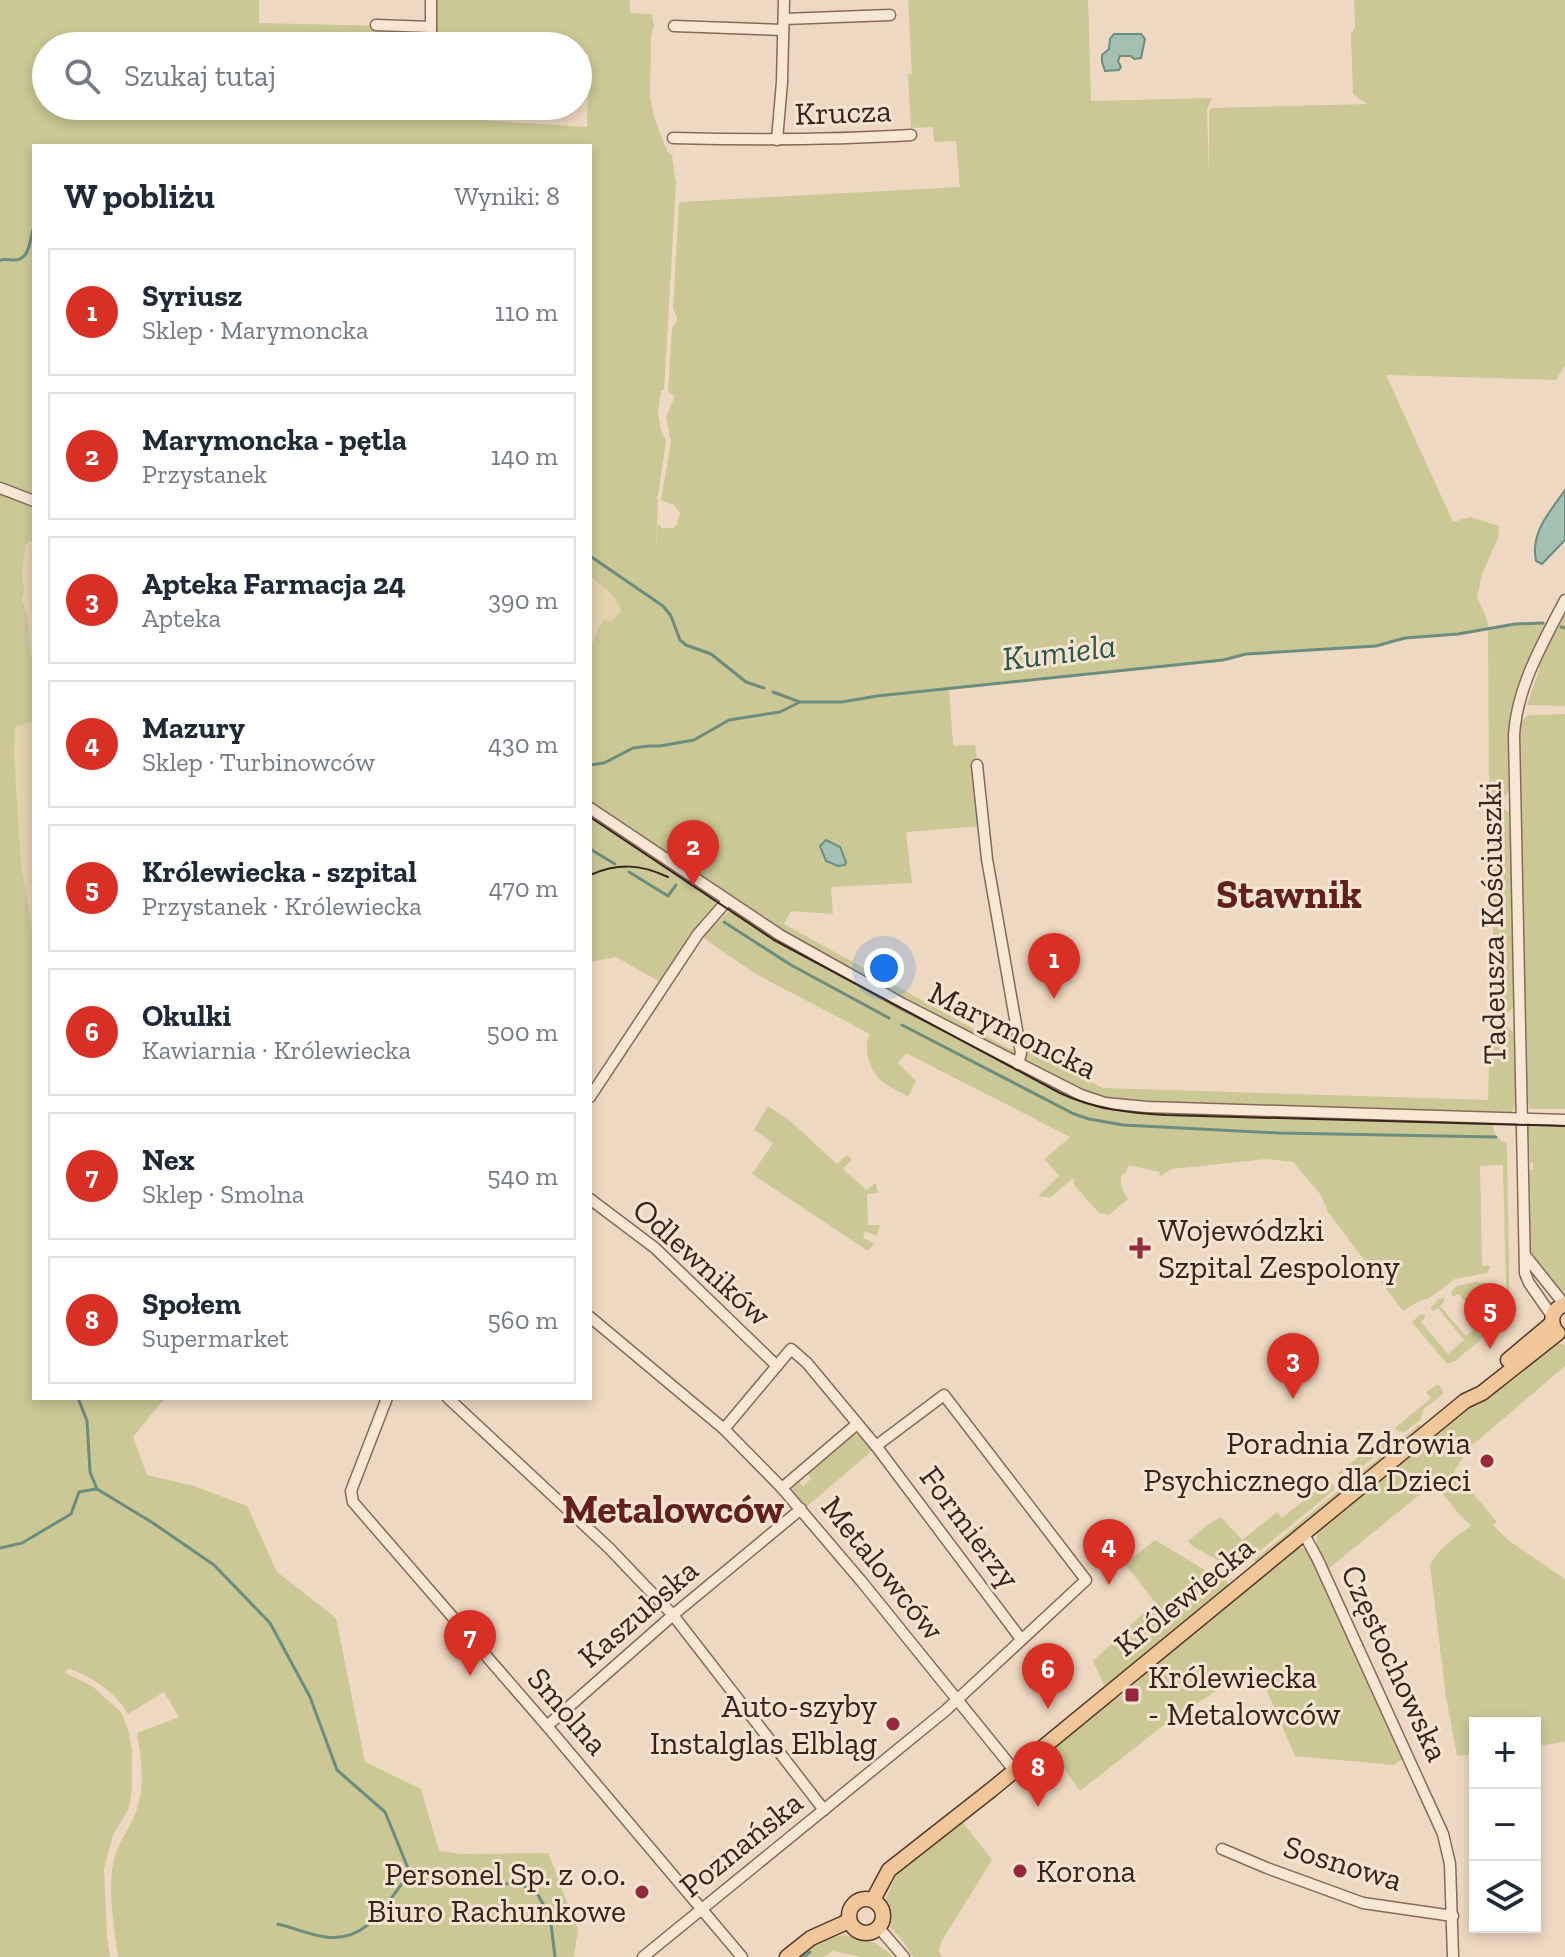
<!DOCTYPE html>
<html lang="pl">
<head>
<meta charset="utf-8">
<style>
	:root { --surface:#fff; --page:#f2f2f3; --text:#1f2937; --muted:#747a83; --line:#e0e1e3; --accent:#d93025 }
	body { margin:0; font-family:"Zilla Slab",serif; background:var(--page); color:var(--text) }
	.controls { position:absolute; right:24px; bottom:24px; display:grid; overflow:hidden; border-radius:0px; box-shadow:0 4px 12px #0003 }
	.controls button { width:72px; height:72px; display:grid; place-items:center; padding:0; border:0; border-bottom:2px solid var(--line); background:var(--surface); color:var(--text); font:40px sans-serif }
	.you { position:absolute; left:884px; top:968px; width:28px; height:28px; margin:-20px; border:6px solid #fff; border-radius:50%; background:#1a73e8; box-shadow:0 0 0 12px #1a73e833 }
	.badge { display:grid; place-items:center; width:52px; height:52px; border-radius:50%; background:var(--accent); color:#fff; font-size:26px; font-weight:700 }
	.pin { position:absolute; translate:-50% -66px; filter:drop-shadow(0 2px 4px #0008) }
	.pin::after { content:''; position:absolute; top:42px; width:28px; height:24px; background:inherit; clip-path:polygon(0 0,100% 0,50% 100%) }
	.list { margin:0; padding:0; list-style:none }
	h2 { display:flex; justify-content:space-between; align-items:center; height:104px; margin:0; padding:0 32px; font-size:34px }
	h2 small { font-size:26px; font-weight:400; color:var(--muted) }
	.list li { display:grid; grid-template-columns:52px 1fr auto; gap:24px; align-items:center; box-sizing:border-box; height:128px; margin:0 16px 16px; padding:0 16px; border:2px solid var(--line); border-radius:0px }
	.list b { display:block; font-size:30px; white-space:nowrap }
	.list p { margin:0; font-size:26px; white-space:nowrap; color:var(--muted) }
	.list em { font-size:26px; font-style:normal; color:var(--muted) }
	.icon { flex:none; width:44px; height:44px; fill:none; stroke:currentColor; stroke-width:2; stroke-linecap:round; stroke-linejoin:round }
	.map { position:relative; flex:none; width:1565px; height:1957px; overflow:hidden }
	.search { position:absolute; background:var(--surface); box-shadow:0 4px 12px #0003; left:32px; top:32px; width:560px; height:88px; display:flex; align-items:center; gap:20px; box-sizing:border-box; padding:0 28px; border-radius:44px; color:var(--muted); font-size:30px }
	.panel { position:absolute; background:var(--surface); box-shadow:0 4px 12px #0003; left:32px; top:144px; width:560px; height:1256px; border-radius:0px }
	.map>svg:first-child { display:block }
</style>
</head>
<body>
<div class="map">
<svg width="1565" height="1957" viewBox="0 0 1565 1957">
	<rect width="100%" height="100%" fill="#eed8c1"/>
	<g fill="#e3d1ae">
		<polygon points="29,541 34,542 34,657 31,657 28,619 22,599 24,590 22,570 26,545"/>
		<polygon points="590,577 609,592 619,602 621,611 590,649"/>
		<polygon points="34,722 34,964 31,921 21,864 14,752 14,726"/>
	</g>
	<g fill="#cbc895" fill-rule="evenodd">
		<path d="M 0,0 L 259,0 L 259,23 L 431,27 L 431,0 L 630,0 L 630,13 L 652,14 L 654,26 L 651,37 L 650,97 L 654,117 L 667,151 L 672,155 L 676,184 L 664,390 L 661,390 L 658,412 L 661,430 L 666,441 L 658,496 L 656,497 L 658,500 L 656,553 L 658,523 L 662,528 L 673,528 L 677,525 L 680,513 L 674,505 L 661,500 L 671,442 L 666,417 L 675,396 L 668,391 L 672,328 L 677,322 L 677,316 L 673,309 L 679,202 L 960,187 L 956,141 L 934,142 L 933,127 L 911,128 L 908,74 L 912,74 L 908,0 L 1088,0 L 1091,101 L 1212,98 L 1207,109 L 1209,177 L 1209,112 L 1211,108 L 1367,104 L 1353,94 L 1351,34 L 1355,27 L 1354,0 L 1565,0 L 1565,365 L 1556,380 L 1386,375 L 1453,522 L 1470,517 L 1499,526 L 1498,538 L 1482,574 L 1477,598 L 1485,614 L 1489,628 L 1515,624 L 1547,623 C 1532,655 1516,685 1510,719 C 1507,742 1509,766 1509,790 L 1506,795 L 1500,799 L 1489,796 L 1488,629 L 1458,634 L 1405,638 L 1376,646 L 1246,654 L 1223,660 L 949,689 L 953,746 L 975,745 L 984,826 L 906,832 L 912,883 L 831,887 L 833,914 L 791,911 L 784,924 L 1010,1049 L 1025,1048 L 1103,1088 L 1488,1100 L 1490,1024 C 1501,1024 1511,1024 1515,1037 L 1516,1101 L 1512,1112 L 1184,1105 L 1129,1101 L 1090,1094 L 923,1009 L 781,932 L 642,840 L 590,803 L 590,649 L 598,629 L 604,620 L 612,621 L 621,611 C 617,595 603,587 590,577 L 590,146 L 34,146 L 34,542 L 29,541 L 26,545 L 22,570 L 24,591 L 22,599 L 28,618 L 31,657 L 34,657 L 34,722 L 15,726 L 14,752 L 21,864 L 31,921 L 34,964 L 34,1398 L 165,1398 L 133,1437 L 147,1475 L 194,1486 L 247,1506 L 277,1572 L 336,1618 L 365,1762 L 421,1789 L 439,1851 L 462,1854 L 548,1853 L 578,1930 L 574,1957 L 118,1957 C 114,1931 108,1890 113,1864 C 117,1845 125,1835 133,1819 C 146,1792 142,1761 137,1733 L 179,1717 L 164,1692 L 128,1714 C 116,1692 93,1678 70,1669 L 66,1670 L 66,1673 L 92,1686 L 121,1712 L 128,1729 L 132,1750 L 132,1789 L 129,1808 L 113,1835 L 104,1869 L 107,1937 L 110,1957 L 0,1957 ZM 46,46 L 578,46 L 578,53 L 589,54 L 587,127 L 432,117 L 432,106 L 46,106 Z"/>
		<polygon points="1565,610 1565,706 1527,705 1540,668 1538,666"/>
		<polygon points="1565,714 1565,1109 1530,1109 1527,1097 1520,733 1522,719 1525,719 1525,717 1529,715"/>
		<polygon points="1501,807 1509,813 1510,822 1514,1007 1506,1015 1500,1016 1494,1013 1493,1007 1493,812 1496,808"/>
		<polygon points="590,813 712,896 716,905 714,910 694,931 660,982 616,957 590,962"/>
		<path d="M 728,912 L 735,912 L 828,968 L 983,1051 L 1084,1101 L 1215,1114 L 1493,1122 C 1493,1133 1496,1139 1506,1143 L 1507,1151 L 1510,1326 L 1505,1331 L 1497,1330 L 1500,1323 L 1507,1322 L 1503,1165 L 1480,1166 L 1482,1266 L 1491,1266 L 1487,1273 L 1455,1279 L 1429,1298 L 1421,1300 L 1403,1311 L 1328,1212 L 1321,1195 L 1293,1162 L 1266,1159 L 1172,1169 L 1160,1176 L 1159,1172 L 1129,1165 L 1126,1172 L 1121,1176 C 1119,1185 1124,1192 1128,1199 L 1109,1215 L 1099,1213 L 1073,1184 L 1075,1181 L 1073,1178 L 1050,1198 L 1038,1196 L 1059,1176 L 1045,1159 L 1070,1137 L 906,1053 L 898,1063 L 916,1081 L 908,1096 C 900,1092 891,1088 884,1083 C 870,1073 862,1048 870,1034 L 754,973 L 702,937 Z"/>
		<polygon points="768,1106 789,1120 837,1164 847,1155 852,1159 843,1169 866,1190 876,1183 878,1193 867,1194 868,1225 880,1225 877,1236 865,1231 863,1238 874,1243 868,1251 752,1174 773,1143 754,1130"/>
		<path d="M 1530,1123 L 1565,1123 L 1565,1293 C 1550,1285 1535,1265 1530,1249 L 1527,1175 L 1530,1175 L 1530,1170 L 1533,1170 L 1533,1163 L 1530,1163 L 1529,1145 L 1526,1145 L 1526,1130 Z"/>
		<polygon points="1475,1282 1487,1283 1491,1286 1491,1289 1483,1290 1484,1322 1491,1323 1492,1330 1455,1361 1447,1364 1412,1322 1421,1314 1425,1315 1425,1318 1421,1322 1448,1354 1464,1340 1438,1308 1433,1311 1431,1310 1431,1307 1439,1299 1444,1298 1444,1302 1440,1306 1466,1336 1474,1329 1475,1325 1469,1317 1473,1311 1459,1294 1452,1297 1451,1292 1457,1286"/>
		<path d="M 1558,1343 L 1565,1345 L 1565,1366 L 1469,1448 L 1454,1471 L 1497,1522 L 1493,1525 L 1508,1540 L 1565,1579 L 1565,1742 L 1535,1746 L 1535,1723 L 1475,1723 L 1475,1754 L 1457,1756 L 1446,1697 L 1430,1565 C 1438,1548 1457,1536 1471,1526 L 1459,1514 L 1434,1483 L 1328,1569 C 1322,1556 1311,1542 1320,1528 L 1504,1379 L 1550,1344 Z"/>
		<polygon points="1438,1384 1444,1393 1423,1410 1421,1419 1405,1432 1397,1431 1395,1428 1431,1398 1426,1392"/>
		<polygon points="1420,1424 1422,1430 1255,1566 1254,1560"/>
		<polygon points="857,1434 873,1450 806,1507 793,1492 793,1488 798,1481 803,1486 811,1479 807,1473 848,1438"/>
		<polygon points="1385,1436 1389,1441 1389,1445 1347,1479 1342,1479 1338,1473"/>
		<polygon points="1329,1480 1334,1487 1334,1490 1239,1568 1234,1569 1192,1546 1188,1541 1210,1523 1221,1517 1242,1540 1277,1512 1282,1518"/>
		<polygon points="1155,1540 1215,1576 1216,1574 1226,1580 1229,1586 1106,1689 1093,1661 1155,1602 1125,1564"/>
		<path d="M 1300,1547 L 1306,1549 L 1310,1554 L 1404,1758 L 1394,1765 L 1295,1756 L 1256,1666 L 1169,1721 L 1080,1791 L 1050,1749 C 1061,1740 1073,1729 1085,1721 C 1112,1701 1133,1691 1154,1664 L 1296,1548 Z"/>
		<polygon points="962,1821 992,1860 941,1942 939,1952 942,1957 913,1957 903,1941 892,1929 888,1921 886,1898 899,1870"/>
		<path d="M 842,1935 C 865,1938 877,1941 893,1957 L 861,1957 L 833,1951 L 823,1957 L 795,1957 L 817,1943 Z"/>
	</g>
	<g fill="#a3c0b2" stroke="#6b8d7f" stroke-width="2">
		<polygon points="1114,34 1141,34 1145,39 1141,58 1134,59 1131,56 1120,56 1118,61 1121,67 1119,70 1105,71 1102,62 1102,55 1109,49 1110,39"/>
		<path d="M 1565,490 L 1565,540 L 1542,564 L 1536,561 C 1530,532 1550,512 1565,490 Z"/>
		<polygon points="826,840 840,847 846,862 845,865 838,866 826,861 820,846"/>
	</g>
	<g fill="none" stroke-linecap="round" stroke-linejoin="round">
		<g stroke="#6b8d7f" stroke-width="3">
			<path d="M 0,260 C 5,259 9,260 14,260 C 31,260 29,239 34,227"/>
			<polyline points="590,556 663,606 671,616 680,640 686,645 711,654 746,682 764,688"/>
			<polyline points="1561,627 1565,628"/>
			<polyline points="773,692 800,702"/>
			<polyline points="590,765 604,763 633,748 649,746 660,746 694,740 729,720 780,712 800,702 842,702 877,696 1223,660 1246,654 1376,646 1405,638 1458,634 1515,624 1543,623"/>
			<polyline points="590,849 615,864"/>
			<polyline points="629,872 668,896 676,885"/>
			<polyline points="724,922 791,965 889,1018"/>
			<polyline points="902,1025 1074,1114 1089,1119 1123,1125 1279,1133 1496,1137"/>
			<polyline points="78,1398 87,1421 90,1472 97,1489"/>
			<polyline points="97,1489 153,1523 214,1565 270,1623 310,1697 337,1770 385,1812 410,1873 427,1882 521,1884 538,1895 550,1916 555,1957"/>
			<polyline points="0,1548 22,1543 71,1514 79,1492 96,1489"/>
			<path d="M 278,1924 C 294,1928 310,1935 326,1937 C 369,1943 387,1901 410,1873"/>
			<polyline points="803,1957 810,1952"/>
		</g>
		<g stroke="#876958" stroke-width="13">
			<g id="minor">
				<polyline points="784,19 890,15"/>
				<polyline points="376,25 431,27"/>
				<polyline points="674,26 783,30"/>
				<polyline points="431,46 431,0"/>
				<path d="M 673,138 C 753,140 831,140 911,135"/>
				<polyline points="777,140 782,82 784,0"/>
				<polyline points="0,488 34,501"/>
				<polyline points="977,765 987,859 1021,1053 1018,1064"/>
				<polyline points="590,808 780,935 903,1004 1081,1095 1105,1103 1147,1107 1565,1120"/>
				<polyline points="590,1097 698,934 727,901"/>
				<polyline points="590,1199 655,1248 777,1366"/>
				<polyline points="1525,1255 1564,1304"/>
				<path d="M 1552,1316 L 1529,1283 L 1525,1273 L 1514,735 C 1517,686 1543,643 1565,600"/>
				<polyline points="590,1317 724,1429 782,1488 862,1582 1014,1770"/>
				<polyline points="387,1398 351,1491 353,1502 547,1726 742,1957"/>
				<polyline points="448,1398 609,1548 673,1615 824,1810"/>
				<polyline points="724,1429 791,1349 807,1363 876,1446 1021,1639"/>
				<polyline points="782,1488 857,1424"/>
				<polyline points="1304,1534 1318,1560 1443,1834 1450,1864 1453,1957"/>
				<polyline points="547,1726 673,1615 801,1509"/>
				<polyline points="1222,1849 1267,1868 1363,1903 1453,1916"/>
				<polyline points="879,1928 904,1957"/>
				<polyline points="643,1957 945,1711 1086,1580 944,1395 876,1446"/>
			</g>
		</g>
		<g stroke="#54382d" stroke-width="17">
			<g id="major">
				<path d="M 1555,1330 C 1549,1319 1553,1309 1565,1304"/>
				<polyline points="1508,1360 1552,1323"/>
				<circle cx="866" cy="1916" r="17"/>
				<polyline points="873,1900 889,1870 991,1790 1465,1401 1482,1393 1558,1333"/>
				<polyline points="787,1957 811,1938 849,1921"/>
			</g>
		</g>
		<use href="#minor" stroke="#f8e7d4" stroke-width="10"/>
		<use href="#major" stroke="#f1c698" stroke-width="14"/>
		<g stroke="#36251d" stroke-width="2">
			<path d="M 590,817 L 774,940 L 1060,1093 C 1094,1109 1129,1113 1166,1115 L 1565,1126"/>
			<path d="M 590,875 C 618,863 640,864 668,877"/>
		</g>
	</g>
	<g fill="#95293d" stroke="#f5e4d0" stroke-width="3">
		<path d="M1136 1236h8v8h8v8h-8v8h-8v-8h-8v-8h8z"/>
		<circle cx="1487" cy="1461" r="8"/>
		<rect x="1124" y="1687" width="16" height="16" rx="4"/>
		<circle cx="893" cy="1724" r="8"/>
		<circle cx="1020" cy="1871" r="8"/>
		<circle cx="642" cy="1892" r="8"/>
	</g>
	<g text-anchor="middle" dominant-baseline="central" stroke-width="6" stroke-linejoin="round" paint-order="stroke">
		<g font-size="32" fill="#36251d" stroke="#f5e4d0">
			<text transform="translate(843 112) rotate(-2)">Krucza</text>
			<text transform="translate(1492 923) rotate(-91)">Tadeusza Kościuszki</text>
			<text transform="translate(1013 1030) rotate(26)">Marymoncka</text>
			<text transform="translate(702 1262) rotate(42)">Odlewników</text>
			<text transform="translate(970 1527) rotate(53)">Formierzy</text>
			<text transform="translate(883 1568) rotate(51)">Metalowców</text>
			<text transform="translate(1184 1596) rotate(-39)">Królewiecka</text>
			<text transform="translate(638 1613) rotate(-41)">Kaszubska</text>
			<text transform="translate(1395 1663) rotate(65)">Częstochowska</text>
			<text transform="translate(568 1711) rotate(49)">Smolna</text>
			<text transform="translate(741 1844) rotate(-39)">Poznańska</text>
			<text transform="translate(1343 1863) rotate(17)">Sosnowa</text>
		</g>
		<g font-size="32" fill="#36251d" stroke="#f5e4d0" text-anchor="start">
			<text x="1158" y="1230">Wojewódzki<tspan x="1158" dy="37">Szpital Zespolony</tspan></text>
			<text x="1471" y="1443" text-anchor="end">Poradnia Zdrowia<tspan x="1471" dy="37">Psychicznego dla Dzieci</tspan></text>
			<text x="1148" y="1677">Królewiecka<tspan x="1148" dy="37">- Metalowców</tspan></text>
			<text x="877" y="1706" text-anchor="end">Auto-szyby<tspan x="877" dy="37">Instalglas Elbląg</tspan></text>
			<text x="1036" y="1871">Korona</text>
			<text x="626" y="1874" text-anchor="end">Personel Sp. z o.o.<tspan x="626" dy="37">Biuro Rachunkowe</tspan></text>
		</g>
		<g font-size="34" font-style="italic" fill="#2c564c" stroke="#f5e4d0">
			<text transform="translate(1059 652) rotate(-7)">Kumiela</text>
		</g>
		<g font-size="40" font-weight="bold" fill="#631f1c" stroke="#f5e4d0">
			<text x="1289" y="894">Stawnik</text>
			<text x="673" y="1509">Metalowców</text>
		</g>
	</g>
</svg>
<div class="controls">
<button>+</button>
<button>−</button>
<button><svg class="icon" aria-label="layers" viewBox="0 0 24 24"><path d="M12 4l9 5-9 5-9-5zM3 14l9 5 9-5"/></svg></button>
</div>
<div class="you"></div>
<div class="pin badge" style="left:1054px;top:999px">1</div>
<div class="pin badge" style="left:693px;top:886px">2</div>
<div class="pin badge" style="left:1293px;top:1399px">3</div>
<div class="pin badge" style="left:1109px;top:1585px">4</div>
<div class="pin badge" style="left:1490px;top:1349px">5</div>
<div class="pin badge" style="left:1048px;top:1709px">6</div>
<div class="pin badge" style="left:470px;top:1676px">7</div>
<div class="pin badge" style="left:1038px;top:1807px">8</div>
<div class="search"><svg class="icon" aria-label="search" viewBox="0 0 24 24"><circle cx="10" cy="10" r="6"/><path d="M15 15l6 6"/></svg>Szukaj tutaj</div>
<section class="panel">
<h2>W pobliżu<small>Wyniki: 8</small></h2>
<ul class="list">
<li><span class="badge">1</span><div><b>Syriusz</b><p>Sklep · Marymoncka</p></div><em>110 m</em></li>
<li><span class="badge">2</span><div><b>Marymoncka - pętla</b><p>Przystanek</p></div><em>140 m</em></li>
<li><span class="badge">3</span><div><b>Apteka Farmacja 24</b><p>Apteka</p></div><em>390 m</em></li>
<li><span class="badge">4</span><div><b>Mazury</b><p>Sklep · Turbinowców</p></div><em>430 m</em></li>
<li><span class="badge">5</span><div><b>Królewiecka - szpital</b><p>Przystanek · Królewiecka</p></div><em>470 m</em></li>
<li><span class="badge">6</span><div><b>Okulki</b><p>Kawiarnia · Królewiecka</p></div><em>500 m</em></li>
<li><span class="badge">7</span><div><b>Nex</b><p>Sklep · Smolna</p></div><em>540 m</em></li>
<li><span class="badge">8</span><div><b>Społem</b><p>Supermarket</p></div><em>560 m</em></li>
</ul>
</section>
</div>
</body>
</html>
